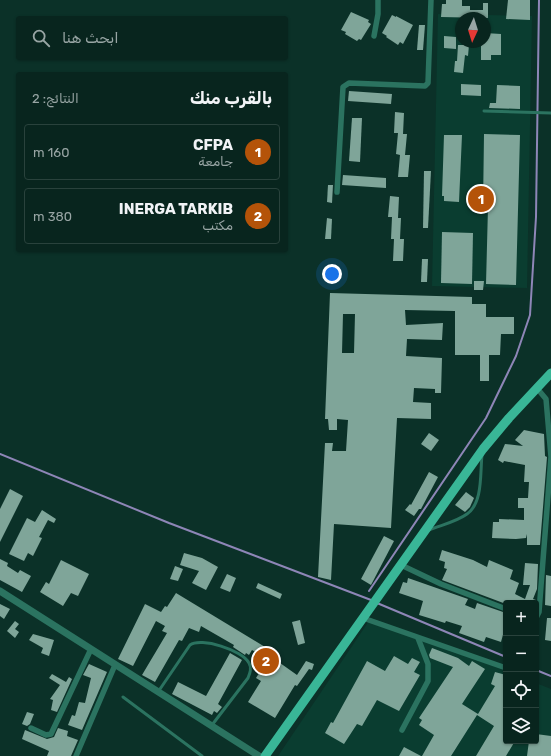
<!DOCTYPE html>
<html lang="ar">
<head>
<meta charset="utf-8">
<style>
	:root { --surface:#08251e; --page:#112d27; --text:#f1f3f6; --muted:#98a5a4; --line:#29423c; --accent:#b45309 }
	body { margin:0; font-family:Rubik,Vazirmatn,sans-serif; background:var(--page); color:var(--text); direction:rtl }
	.controls { position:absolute; right:12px; bottom:12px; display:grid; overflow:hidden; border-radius:4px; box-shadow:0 1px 3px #0004 }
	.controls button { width:36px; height:36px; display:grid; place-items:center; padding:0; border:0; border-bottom:1px solid var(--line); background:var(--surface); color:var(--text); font:20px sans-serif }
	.compass { position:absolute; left:455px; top:12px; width:36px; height:36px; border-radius:50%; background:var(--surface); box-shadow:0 1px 3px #0004; rotate:184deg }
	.you { position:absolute; left:332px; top:274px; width:14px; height:14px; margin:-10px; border:3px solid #fff; border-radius:50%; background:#1a73e8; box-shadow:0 0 0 6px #1a73e833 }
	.badge { display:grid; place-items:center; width:26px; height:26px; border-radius:50%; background:var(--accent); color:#fff; font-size:13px; font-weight:700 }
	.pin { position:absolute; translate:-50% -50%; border:2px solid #fff; box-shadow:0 1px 4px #0006 }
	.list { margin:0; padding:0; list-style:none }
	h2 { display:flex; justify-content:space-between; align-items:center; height:52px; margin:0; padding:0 16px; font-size:17px }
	h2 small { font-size:13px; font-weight:400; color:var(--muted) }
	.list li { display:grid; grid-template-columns:26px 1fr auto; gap:12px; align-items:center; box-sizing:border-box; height:56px; margin:0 8px 8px; padding:0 8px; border:1px solid var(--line); border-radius:4px }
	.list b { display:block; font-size:15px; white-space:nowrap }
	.list p { margin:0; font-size:13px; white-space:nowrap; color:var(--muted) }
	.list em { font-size:13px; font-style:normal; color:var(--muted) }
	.icon { flex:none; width:22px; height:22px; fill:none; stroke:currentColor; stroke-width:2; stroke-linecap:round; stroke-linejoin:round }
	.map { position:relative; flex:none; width:551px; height:756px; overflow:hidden; direction:ltr }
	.search { position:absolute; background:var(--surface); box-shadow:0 1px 3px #0004; left:16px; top:16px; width:272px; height:44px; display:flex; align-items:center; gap:10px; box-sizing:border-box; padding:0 14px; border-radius:4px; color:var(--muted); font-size:15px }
	.panel { position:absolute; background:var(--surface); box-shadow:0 1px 3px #0004; left:16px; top:72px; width:272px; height:180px; border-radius:4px; direction:rtl }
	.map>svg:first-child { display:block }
</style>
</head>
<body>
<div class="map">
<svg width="551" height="756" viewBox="0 0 551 756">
	<rect width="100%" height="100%" fill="#0b3128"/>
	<g fill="#0a3d30" fill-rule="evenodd">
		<path d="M 438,14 L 532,16 L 527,288 L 432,286 ZM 461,18 L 485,18 L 485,42 L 461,42 Z"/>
		<polygon points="371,618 506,671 506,741 536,741 536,683 551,689 551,756 278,756"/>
	</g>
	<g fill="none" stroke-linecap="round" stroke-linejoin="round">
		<g stroke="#8e86b7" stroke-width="2">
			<polyline points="0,454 169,523 371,600"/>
			<polyline points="369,591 486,418 516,356 530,315 536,217 539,0"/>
			<polyline points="377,603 506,657"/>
			<polyline points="536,670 551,676"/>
		</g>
	</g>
	<g fill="#7fa599" fill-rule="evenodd">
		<polygon points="446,0 462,0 462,6 470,6 470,10 483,10 483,3 488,3 488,18 441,17 442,4 446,4"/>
		<polygon points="508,0 530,0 530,20 506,19"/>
		<polygon points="351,12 369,20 368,22 371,24 361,40 359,39 357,41 345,34 346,32 341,30"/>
		<polygon points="392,15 396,17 396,16 413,25 403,44 400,42 398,45 386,37 387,36 382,33"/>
		<polygon points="419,25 425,25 423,50 417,50"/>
		<polygon points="485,33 501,34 501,55 491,55 491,60 481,60 481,42 485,42"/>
		<polygon points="444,36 456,37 456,49 444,48"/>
		<polygon points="458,45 469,45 468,56 465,55 463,73 454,72 455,61 457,61"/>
		<polygon points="461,84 481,85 481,96 461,95"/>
		<polygon points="497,85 520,86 520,109 489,108 490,103 496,103"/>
		<polygon points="349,91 392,94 391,104 348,101"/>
		<polygon points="395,112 404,113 403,134 407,134 405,155 410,155 408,177 398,177 400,155 396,154 398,133 394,133"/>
		<polygon points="352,118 362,118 360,162 349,161"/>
		<polygon points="484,134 520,135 516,285 486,284 488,207 483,207"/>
		<polygon points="444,135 462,135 459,202 444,201 444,196 442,196"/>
		<polygon points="424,171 431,171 428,228 423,228"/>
		<polygon points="343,175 386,178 386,188 342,185"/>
		<polygon points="328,185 333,185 332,203 327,202"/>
		<polygon points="390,196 399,197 398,218 401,218 400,239 404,239 403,261 393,261 394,239 391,239 392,217 388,217"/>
		<polygon points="327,218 332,219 331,239 325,239"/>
		<polygon points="442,232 473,233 472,284 441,283"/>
		<polygon points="422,259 428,259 427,282 421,282"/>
		<polygon points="474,281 484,281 483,290 474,290"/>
		<path d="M 330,293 L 472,297 L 472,304 L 486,304 L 486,317 L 514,317 L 514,334 L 501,334 L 500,355 L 489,355 L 489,381 L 480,381 L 480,355 L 455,355 L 455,311 L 405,310 L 406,325 L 443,323 L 442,340 L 407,339 L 406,356 L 442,358 L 441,393 L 435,393 L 435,389 L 414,388 L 413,402 L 431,403 L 431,419 L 397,418 L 391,528 L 334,524 L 331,580 L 318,577 L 325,443 L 333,443 L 332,451 L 346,451 L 348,420 L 337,419 L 337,430 L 329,430 L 328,419 L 325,419 ZM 343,314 L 355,314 L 354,353 L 342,353 Z"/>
		<polygon points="524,430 544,434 545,456 547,457 540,545 527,545 527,534 526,538 516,539 492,538 493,522 499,522 499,519 524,520 524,508 518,508 518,498 528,498 529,482 524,482 525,465 504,461 503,463 498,460 505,444 523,446 515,440"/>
		<polygon points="429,433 439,440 431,451 421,444"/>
		<polygon points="429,472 438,477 421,509 419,509 414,516 405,510 410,504 411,505"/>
		<polygon points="10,489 23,496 0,542 0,509"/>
		<polygon points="466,492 474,498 470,507 465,512 455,505"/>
		<polygon points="42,510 56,519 54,523 48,520 39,537 42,538 33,556 28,553 24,561 9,554 27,518 35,522"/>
		<polygon points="384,536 394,541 371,585 361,579"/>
		<polygon points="442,550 473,560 487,567 489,560 513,570 510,579 519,583 515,594 525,599 530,585 523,585 525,563 538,564 537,589 533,599 536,600 535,603 506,603 506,604 442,580 447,569 444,568 445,562 439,560"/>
		<polygon points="184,553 202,558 218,567 206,590 192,583 199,571 180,565"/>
		<polygon points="0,559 8,563 7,566 18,573 20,570 31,576 22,592 0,580"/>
		<polygon points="61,560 89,574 78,596 71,593 63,606 40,592 46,582 49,584"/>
		<polygon points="175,566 183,569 178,581 170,579"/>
		<polygon points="227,574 236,578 230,592 220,588"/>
		<polygon points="546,575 551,576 551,606 545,605"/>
		<polygon points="408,578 468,599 465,605 475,609 477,603 506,613 506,624 501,642 486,637 484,642 459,633 462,626 446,621 445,623 419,615 423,601 399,593 403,582 407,583"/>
		<polygon points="258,583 282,594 280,599 256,588"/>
		<polygon points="176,593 270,650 265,658 252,650 249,655 246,653 245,655 233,647 234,645 201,626 199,632 189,628 182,641 179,640 155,682 142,675 167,633 162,631 165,626 156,621 133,666 118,659 145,604 161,612 165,606 167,607"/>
		<polygon points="0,604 10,609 4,619 0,616"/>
		<polygon points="547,618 551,618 551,641 545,640"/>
		<polygon points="300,620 305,643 298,645 292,622"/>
		<polygon points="15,621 19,624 15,629 19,632 15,638 7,631"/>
		<polygon points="33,634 54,640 49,656 41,653 43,648 29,640"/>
		<polygon points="432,648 458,658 469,666 472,661 485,669 462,704 478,714 495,686 491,684 495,672 506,675 506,741 515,741 506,756 476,756 494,726 477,715 451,756 422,756 434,735 419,725 422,720 419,718 453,667 430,658 429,655"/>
		<polygon points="230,653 242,660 218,704 222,707 217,713 214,711 212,715 172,694 178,682 206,696"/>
		<polygon points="394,656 408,664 412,658 420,662 414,672 420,675 399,711 377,700 362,726 357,724 344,744 325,733 331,722 333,723 367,661 385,671"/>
		<polygon points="273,658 297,675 306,661 314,664 312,670 309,669 297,686 295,685 275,718 248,702 261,681 256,678 261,670 263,672"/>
		<polygon points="89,664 107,672 82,730 68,725 72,715 75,716 79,702 85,703 91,678 83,675"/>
		<polygon points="52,674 66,682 69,677 72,679 57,712 51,710 53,700 50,699 60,685 49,678"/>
		<polygon points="27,712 34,714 30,724 27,726 22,724"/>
		<polygon points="58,728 68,731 67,736 78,740 71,756 47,756 49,751 22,739 25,730 47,739 54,737"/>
		<polygon points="536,734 551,736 551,756 527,756 529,741 536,741"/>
		<polygon points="404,747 421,756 399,756"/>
	</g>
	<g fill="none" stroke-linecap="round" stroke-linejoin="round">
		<g stroke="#2b7360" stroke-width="3">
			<polyline points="484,111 551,113"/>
			<path d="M 429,530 C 441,525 456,522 467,514 C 483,503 480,474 482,455"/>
			<path d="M 158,692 L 190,645 C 201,637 242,650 249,663 C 252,668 250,673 248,678 L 212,725"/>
			<polyline points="123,697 202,756"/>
		</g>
		<g stroke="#2b7360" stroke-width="5.5">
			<polyline points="374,36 378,14 378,0"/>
			<polyline points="337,192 343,87 349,83 425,86 428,83 431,0"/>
			<polyline points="401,565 441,584 506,609"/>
			<polyline points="363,618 506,668"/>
			<polyline points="536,618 539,612 551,457 546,399 536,387"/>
			<polyline points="31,728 46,735 51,734 91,649"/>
			<polyline points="402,730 428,681 428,664 418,638"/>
			<polyline points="76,756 115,665"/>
		</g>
		<polyline stroke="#2b7360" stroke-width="7" points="0,591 259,756"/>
		<polyline stroke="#39b697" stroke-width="9" points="265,756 483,449 509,418 551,373"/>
	</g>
</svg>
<div class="controls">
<button>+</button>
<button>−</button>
<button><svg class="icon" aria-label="locate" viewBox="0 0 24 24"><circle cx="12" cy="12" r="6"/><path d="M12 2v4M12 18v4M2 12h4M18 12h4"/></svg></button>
<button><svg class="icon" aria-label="layers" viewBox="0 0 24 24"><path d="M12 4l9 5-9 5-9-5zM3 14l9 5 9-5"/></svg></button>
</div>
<svg class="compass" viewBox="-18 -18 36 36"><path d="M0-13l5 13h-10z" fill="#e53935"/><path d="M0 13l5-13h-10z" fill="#98a5a4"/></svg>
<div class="you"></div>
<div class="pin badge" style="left:481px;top:199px">1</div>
<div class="pin badge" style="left:266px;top:661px">2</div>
<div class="search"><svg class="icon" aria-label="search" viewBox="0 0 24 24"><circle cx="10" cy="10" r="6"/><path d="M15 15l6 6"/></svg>ابحث هنا</div>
<section class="panel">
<h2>بالقرب منك<small>النتائج: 2</small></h2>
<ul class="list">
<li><span class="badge">1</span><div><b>CFPA</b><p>جامعة</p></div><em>160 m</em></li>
<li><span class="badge">2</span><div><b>INERGA TARKIB</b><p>مكتب</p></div><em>380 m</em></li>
</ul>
</section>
</div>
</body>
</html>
